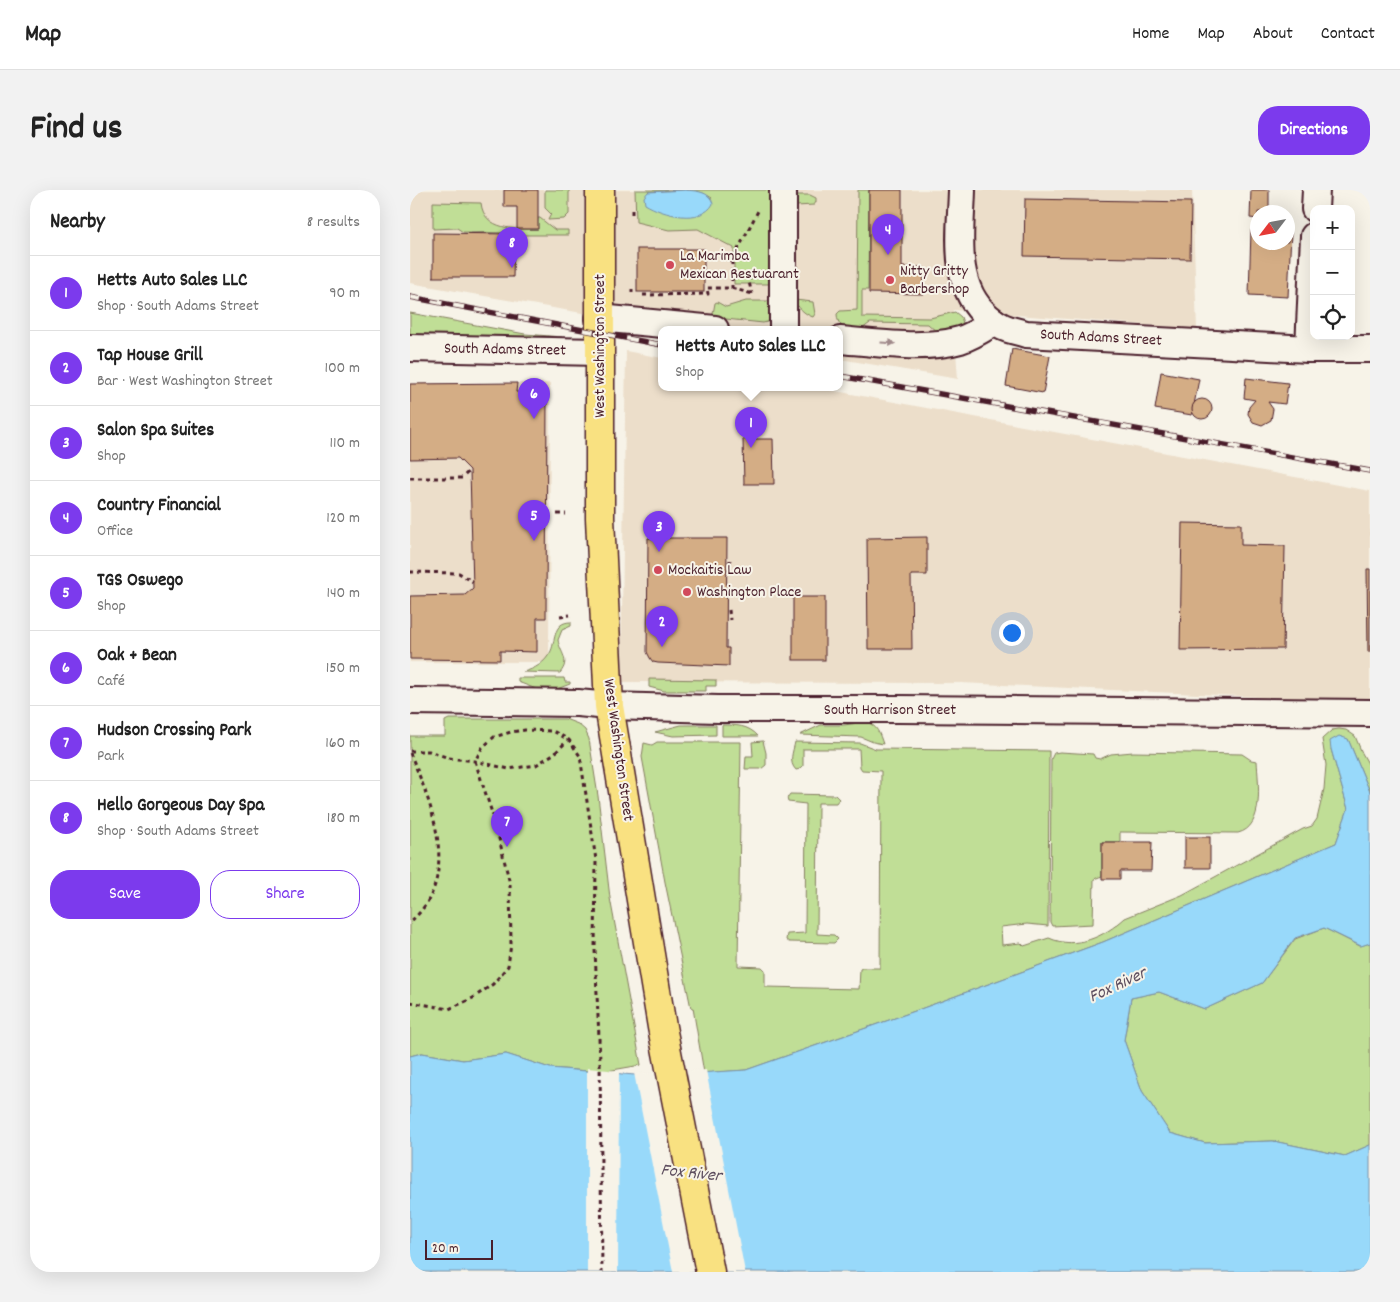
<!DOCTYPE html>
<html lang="en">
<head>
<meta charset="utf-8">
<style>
	:root { --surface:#fff; --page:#f2f2f2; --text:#222; --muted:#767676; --line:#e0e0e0; --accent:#7c3aed }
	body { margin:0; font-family:Dekko,sans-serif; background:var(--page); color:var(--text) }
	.controls { position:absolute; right:15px; top:15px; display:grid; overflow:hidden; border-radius:10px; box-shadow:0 5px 20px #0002 }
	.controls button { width:45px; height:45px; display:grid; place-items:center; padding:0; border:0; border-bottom:1px solid var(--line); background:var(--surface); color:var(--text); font:25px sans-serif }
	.compass { position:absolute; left:840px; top:15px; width:45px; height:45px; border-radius:50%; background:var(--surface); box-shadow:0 5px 20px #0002; rotate:238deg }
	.scale { position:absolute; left:15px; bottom:12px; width:68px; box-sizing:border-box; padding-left:5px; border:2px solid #4a1f2b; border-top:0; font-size:14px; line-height:18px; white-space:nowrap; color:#4a1f2b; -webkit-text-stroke:4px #f7f3e8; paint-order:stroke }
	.you { position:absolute; left:601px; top:442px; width:18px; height:18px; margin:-12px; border:4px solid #fff; border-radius:50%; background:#1a73e8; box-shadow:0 0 0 8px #1a73e833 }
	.badge { display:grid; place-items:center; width:32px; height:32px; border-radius:50%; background:var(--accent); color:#fff; font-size:16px; font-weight:700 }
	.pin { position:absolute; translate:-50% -41px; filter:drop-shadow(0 1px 2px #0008) }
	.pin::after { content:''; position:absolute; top:26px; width:18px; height:15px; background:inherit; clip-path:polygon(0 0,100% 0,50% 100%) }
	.popup { position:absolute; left:248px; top:136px; width:185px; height:65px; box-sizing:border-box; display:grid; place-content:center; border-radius:10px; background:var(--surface); filter:drop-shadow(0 1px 4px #0005); font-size:16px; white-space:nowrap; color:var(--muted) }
	.popup b { font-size:19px; color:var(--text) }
	.popup::after { content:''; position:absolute; left:50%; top:100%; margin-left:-10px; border:10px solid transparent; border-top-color:var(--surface) }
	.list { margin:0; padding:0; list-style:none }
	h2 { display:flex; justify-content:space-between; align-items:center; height:65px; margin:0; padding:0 20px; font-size:21px }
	h2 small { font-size:16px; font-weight:400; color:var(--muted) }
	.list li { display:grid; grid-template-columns:32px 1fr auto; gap:15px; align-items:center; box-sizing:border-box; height:75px; padding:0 20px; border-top:1px solid var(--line) }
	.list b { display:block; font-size:19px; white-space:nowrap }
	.list p { margin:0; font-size:16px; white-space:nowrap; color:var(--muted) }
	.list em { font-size:16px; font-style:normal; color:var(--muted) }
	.actions { display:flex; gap:10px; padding:15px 20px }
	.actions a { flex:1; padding:11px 0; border:1px solid var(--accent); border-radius:20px; text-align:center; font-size:18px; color:var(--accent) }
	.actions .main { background:var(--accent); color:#fff }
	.icon { flex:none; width:28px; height:28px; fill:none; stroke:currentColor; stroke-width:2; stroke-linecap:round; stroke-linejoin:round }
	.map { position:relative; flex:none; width:960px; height:1082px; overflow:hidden; border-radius:20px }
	header { display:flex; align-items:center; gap:30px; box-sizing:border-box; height:70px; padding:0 25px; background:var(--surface); border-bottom:1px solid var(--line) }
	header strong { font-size:24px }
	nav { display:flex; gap:28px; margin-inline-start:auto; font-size:18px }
	.intro { display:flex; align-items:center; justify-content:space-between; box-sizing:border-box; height:120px; padding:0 30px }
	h1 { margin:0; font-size:35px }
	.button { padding:12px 22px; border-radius:20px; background:var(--accent); color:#fff; font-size:18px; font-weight:700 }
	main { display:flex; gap:30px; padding:0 30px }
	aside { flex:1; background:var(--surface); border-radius:20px; box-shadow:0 5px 20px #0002 }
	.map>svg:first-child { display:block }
</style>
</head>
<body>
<header>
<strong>Map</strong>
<nav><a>Home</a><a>Map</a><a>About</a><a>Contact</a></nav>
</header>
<div class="intro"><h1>Find us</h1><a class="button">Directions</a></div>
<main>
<aside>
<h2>Nearby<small>8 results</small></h2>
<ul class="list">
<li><span class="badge">1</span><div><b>Hetts Auto Sales LLC</b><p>Shop · South Adams Street</p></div><em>90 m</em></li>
<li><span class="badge">2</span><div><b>Tap House Grill</b><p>Bar · West Washington Street</p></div><em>100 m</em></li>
<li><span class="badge">3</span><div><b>Salon Spa Suites</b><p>Shop</p></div><em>110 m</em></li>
<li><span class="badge">4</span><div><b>Country Financial</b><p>Office</p></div><em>120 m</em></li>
<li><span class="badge">5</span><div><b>TGS Oswego</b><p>Shop</p></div><em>140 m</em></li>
<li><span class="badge">6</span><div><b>Oak + Bean</b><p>Café</p></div><em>150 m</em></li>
<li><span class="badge">7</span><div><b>Hudson Crossing Park</b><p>Park</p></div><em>160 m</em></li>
<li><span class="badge">8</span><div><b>Hello Gorgeous Day Spa</b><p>Shop · South Adams Street</p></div><em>180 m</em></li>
</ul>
<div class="actions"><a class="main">Save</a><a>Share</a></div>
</aside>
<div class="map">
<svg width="960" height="1082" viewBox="0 0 960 1082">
	<rect width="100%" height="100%" fill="#f7f3e8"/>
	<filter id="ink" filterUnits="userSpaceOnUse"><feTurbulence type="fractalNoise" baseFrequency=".02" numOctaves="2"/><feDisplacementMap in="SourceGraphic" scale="10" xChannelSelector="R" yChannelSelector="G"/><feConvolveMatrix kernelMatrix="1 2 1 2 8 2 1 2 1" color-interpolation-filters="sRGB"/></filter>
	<g filter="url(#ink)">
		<g fill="#ecdeca">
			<polygon points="0,0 782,0 787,139 543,120 548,189 430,169 430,139 263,139 0,93"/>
			<polygon points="216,161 252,168 252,197 404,197 960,301 960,512 551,493 211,492"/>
			<polygon points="0,193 140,193 139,472 0,472"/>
		</g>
		<g fill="#c0de96" stroke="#857e60" fill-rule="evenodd">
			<polygon points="135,0 159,0 159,24 154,29 138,30 141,24 135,18"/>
			<path d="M 225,0 L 365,0 L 364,94 L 324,94 L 324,58 L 288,39 L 259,40 L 226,32 ZM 275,0 L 293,3 L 302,8 L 238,2 Z"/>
			<path d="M 448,0 L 459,0 L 458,100 L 452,100 L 452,127 L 520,128 L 545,122 L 551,127 L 554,136 L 528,143 L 518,134 L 460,133 L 448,142 C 437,140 427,137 427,124 L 430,121 L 447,120 Z"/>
			<path d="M 385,5 L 400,5 L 406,8 L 406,12 L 404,15 L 386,16 L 385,110 L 403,112 L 405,124 L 403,127 C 394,124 388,117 383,109 Z"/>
			<path d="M 23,12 L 71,13 C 74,41 106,39 127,39 L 128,28 L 130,28 L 145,40 L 158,40 L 158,45 L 109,45 L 103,43 L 53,42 L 47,38 L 23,39 Z"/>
			<polygon points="336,111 364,111 361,131 353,133 297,127 303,124 305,113 307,112 316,117"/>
			<polygon points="0,123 115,144 152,147 141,151 0,147"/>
			<path d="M 161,432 L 161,436 L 152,440 L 148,450 C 150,463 161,470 150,483 L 113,482 C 125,479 135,473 141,461 C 146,449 143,432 161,432 Z"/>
			<polygon points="108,488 154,488 155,492 160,492 160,494 147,499 129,500 108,492"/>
			<polygon points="239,489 306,490 306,496 296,496 296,501 254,501 239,497"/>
			<polygon points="39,529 155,529 168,534 175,540 179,549 188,606 200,708 231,875 191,882 140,878 96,864 53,870 12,863 0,866 0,546 35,546 35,531"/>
			<path d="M 456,532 C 468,536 469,543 473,554 L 463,552 L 451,547 L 390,545 L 411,535 L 434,535 Z"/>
			<polygon points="271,535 306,535 306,545 263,546 245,542"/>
			<path d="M 312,535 C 326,535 338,535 348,546 L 312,546 Z"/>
			<path d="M 929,539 L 936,540 L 945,546 L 952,563 L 960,577 L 960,602 L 938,549 L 921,559 L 938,619 L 926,653 L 693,752 L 505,821 L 336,880 L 294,883 L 283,818 L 281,818 L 255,692 L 232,567 L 234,553 L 242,555 L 247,552 L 331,552 L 328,776 L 352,777 L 355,780 L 355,797 L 449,799 L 450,779 L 452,778 L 470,778 L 471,581 L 452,580 L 450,577 L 449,559 L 393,559 L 393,576 L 390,579 L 386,580 C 378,572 383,562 385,552 L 450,553 L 466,559 L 472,559 L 639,561 L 638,736 L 617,734 L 591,737 L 592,755 L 611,753 L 614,756 L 639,748 C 666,760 694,747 715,728 L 772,705 L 893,639 L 902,636 L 907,629 L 914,599 L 916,575 L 912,549 L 922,540 Z"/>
			<polygon points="353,551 356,563 356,575 351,579 335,579 336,566 343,566 342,552"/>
			<path d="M 650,562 L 683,564 L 685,568 L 690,569 L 701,564 L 723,562 L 832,564 L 841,570 L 847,571 C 848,592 855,637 828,643 L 710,642 L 710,652 L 692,652 L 692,686 L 684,689 L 683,734 L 642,736 L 640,732 L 641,569 L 644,563 Z"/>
			<polygon points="380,604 425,605 429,609 426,613 408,613 407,744 424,745 428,749 424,753 379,752 376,750 377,744 378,744 395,743 396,614 378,612 377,608"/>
			<polygon points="914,738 950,756 960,753 960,955 935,966 863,951 795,953 760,943 732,901 714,850 721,808 749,802 795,819 852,793 885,749"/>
		</g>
		<g fill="#98d9fa" stroke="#798fa7">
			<path d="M 275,0 C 286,1 300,1 303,14 C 291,35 253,25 235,14 L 234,7 L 238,2 Z"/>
			<polygon points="929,546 938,549 960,602 960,753 951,756 914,738 885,748 852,793 795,819 749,802 721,808 714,850 732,901 760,943 795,953 863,951 935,966 960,955 960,1082 0,1082 0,866 12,863 53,870 96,864 140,878 237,886 336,880 505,821 693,752 926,653 938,619 921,559 920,551"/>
		</g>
		<g fill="#f7f3e8">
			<polygon points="177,878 209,881 208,1082 177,1082"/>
			<polygon points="296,880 335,1082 263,1082 224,883 237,884"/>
		</g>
		<g fill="#d4ad85" stroke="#4a1f2b">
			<polygon points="94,0 128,0 128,39 107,39 107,17 94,17"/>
			<polygon points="459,0 492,0 492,77 514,77 513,104 459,103"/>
			<polygon points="841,0 859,0 859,22 848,22 848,29 840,28"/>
			<polygon points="615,9 781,12 780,69 614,66"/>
			<polygon points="841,40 848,40 848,52 878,52 878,41 881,42 878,107 839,105"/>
			<polygon points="23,43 104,44 103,87 23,87"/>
			<rect x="227" y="59" width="67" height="43"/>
			<polygon points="602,159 640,166 633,203 596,196"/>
			<polygon points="751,182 789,189 782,225 745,219"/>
			<polygon points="836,188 878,193 875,214 858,212 863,219 861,230 852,235 843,232 838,224 839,217 845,210 834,208"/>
			<polygon points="107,193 106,202 137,202 136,428 127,428 127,462 90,461 90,470 0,469 0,406 55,405 63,398 60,280 48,268 0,269 0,194"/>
			<circle cx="792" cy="219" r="10"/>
			<polygon points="333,249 363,249 364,294 334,294"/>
			<polygon points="772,333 831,334 831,355 875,356 873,459 770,460"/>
			<polygon points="517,347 517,385 501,385 502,459 458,459 457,348"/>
			<polygon points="238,348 317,348 316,458 319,458 319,476 248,473 243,472 240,468 237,462"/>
			<polygon points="957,379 960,379 960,462 958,462"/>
			<rect x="383" y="407" width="32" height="63"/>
			<rect x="775" y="647" width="25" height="31"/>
			<polygon points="692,652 742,652 741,681 710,681 710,689 692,689"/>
		</g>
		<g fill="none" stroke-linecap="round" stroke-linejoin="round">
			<g stroke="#4a1f2b" stroke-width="30">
				<g id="minor">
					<path d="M 552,0 C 551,42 541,96 578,127 C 584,132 591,137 598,139 C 604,141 610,142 616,144 L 899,159 L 960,159"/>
					<polyline points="905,19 906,0"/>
					<polyline points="189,128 305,139"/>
					<polyline points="373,139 373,0"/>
					<path d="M 430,150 C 465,153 516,160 550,150 C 563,146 573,139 584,132"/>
					<polyline points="0,158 190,162"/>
					<polyline points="899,159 904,46"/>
					<polyline points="0,511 168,513 199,516 308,519 489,519 960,523"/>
				</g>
			</g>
			<g stroke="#4a1f2b" stroke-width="31">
				<polyline id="major" points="190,0 190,328 199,516 252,837 300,1082"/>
			</g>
			<g stroke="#4a1f2b" stroke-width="3" stroke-dasharray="4 4" stroke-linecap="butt">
				<polyline points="222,20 222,28"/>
				<polyline points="341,86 339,92 342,104"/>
				<polyline points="222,99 222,104"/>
				<polyline points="322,99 322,71 348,21"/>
				<polyline points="233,105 298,104 297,98 321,98 343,104"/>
				<polyline points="0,288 52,288 60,280"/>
				<polyline points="147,324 156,324"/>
				<polyline points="0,382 49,383 63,392"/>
				<polyline points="319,382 320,370"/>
				<polyline points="319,420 320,430"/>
				<polyline points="150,426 160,425"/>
				<polyline points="0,561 19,561 39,568 65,571 99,579 126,575 145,563 158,550"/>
				<path d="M 0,563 C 22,615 52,688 0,732"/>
				<polyline points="0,812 39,819 63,808 83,794 98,776 101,754 100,694 85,632 65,571 72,558 84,547 101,542 115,540 143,541 159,550 170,566 186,670 185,760 190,870 192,1082"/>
			</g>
			<use href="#minor" stroke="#f7f3e8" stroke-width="26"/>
			<use href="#major" stroke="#f9e181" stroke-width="28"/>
			<g stroke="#4a1f2b" stroke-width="5.5">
				<g id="rail">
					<polyline points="0,107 252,155"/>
					<polyline points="430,186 960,281"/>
				</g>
			</g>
			<use href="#rail" stroke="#f7f3e8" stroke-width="4" stroke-dasharray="11" stroke-linecap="butt"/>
		</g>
		<defs><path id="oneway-solid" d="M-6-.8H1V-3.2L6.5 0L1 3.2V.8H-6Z" transform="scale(1.25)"/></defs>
		<use fill="#a0898a" href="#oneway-solid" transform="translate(478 153) rotate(3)"/>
	</g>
	<g fill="#d1495b" stroke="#f7f3e8" stroke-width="2">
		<circle cx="260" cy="75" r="5"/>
		<circle cx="480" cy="90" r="5"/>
		<circle cx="248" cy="380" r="5"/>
		<circle cx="277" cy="402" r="5"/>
	</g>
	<g text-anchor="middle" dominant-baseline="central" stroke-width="4" stroke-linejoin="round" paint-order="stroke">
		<g font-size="16" fill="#4a1f2b" stroke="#f7f3e8" text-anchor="start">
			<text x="270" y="66">La Marimba<tspan x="270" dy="18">Mexican Restuarant</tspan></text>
			<text x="490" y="81">Nitty Gritty<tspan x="490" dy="18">Barbershop</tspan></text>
			<text x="258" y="380">Mockaitis Law</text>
			<text x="287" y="402">Washington Place</text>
		</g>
		<g font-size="16" fill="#4a1f2b" stroke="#f7f3e8">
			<text transform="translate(691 148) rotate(3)">South Adams Street</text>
			<text transform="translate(190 156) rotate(-90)">West Washington Street</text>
			<text transform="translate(95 160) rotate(1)">South Adams Street</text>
			<text x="480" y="520">South Harrison Street</text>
			<text transform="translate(208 560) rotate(82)">West Washington Street</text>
		</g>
		<g font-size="18" font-style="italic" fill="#5e4e5f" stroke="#f7f3e8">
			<text transform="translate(708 796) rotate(-25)">Fox River</text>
			<text transform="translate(281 984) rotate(6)">Fox River</text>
		</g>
	</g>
</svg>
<div class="controls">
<button>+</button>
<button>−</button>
<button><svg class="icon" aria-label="locate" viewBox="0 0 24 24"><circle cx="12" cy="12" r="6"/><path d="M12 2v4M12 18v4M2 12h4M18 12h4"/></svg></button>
</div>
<svg class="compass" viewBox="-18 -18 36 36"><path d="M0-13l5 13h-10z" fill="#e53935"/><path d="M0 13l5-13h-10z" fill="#767676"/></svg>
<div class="scale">20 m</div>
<div class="you"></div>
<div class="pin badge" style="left:341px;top:258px">1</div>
<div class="popup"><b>Hetts Auto Sales LLC</b>Shop</div>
<div class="pin badge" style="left:252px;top:457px">2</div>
<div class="pin badge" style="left:249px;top:362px">3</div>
<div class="pin badge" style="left:478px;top:65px">4</div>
<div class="pin badge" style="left:124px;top:351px">5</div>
<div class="pin badge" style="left:124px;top:229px">6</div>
<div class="pin badge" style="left:97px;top:657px">7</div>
<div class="pin badge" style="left:102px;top:78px">8</div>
</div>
</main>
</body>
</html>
